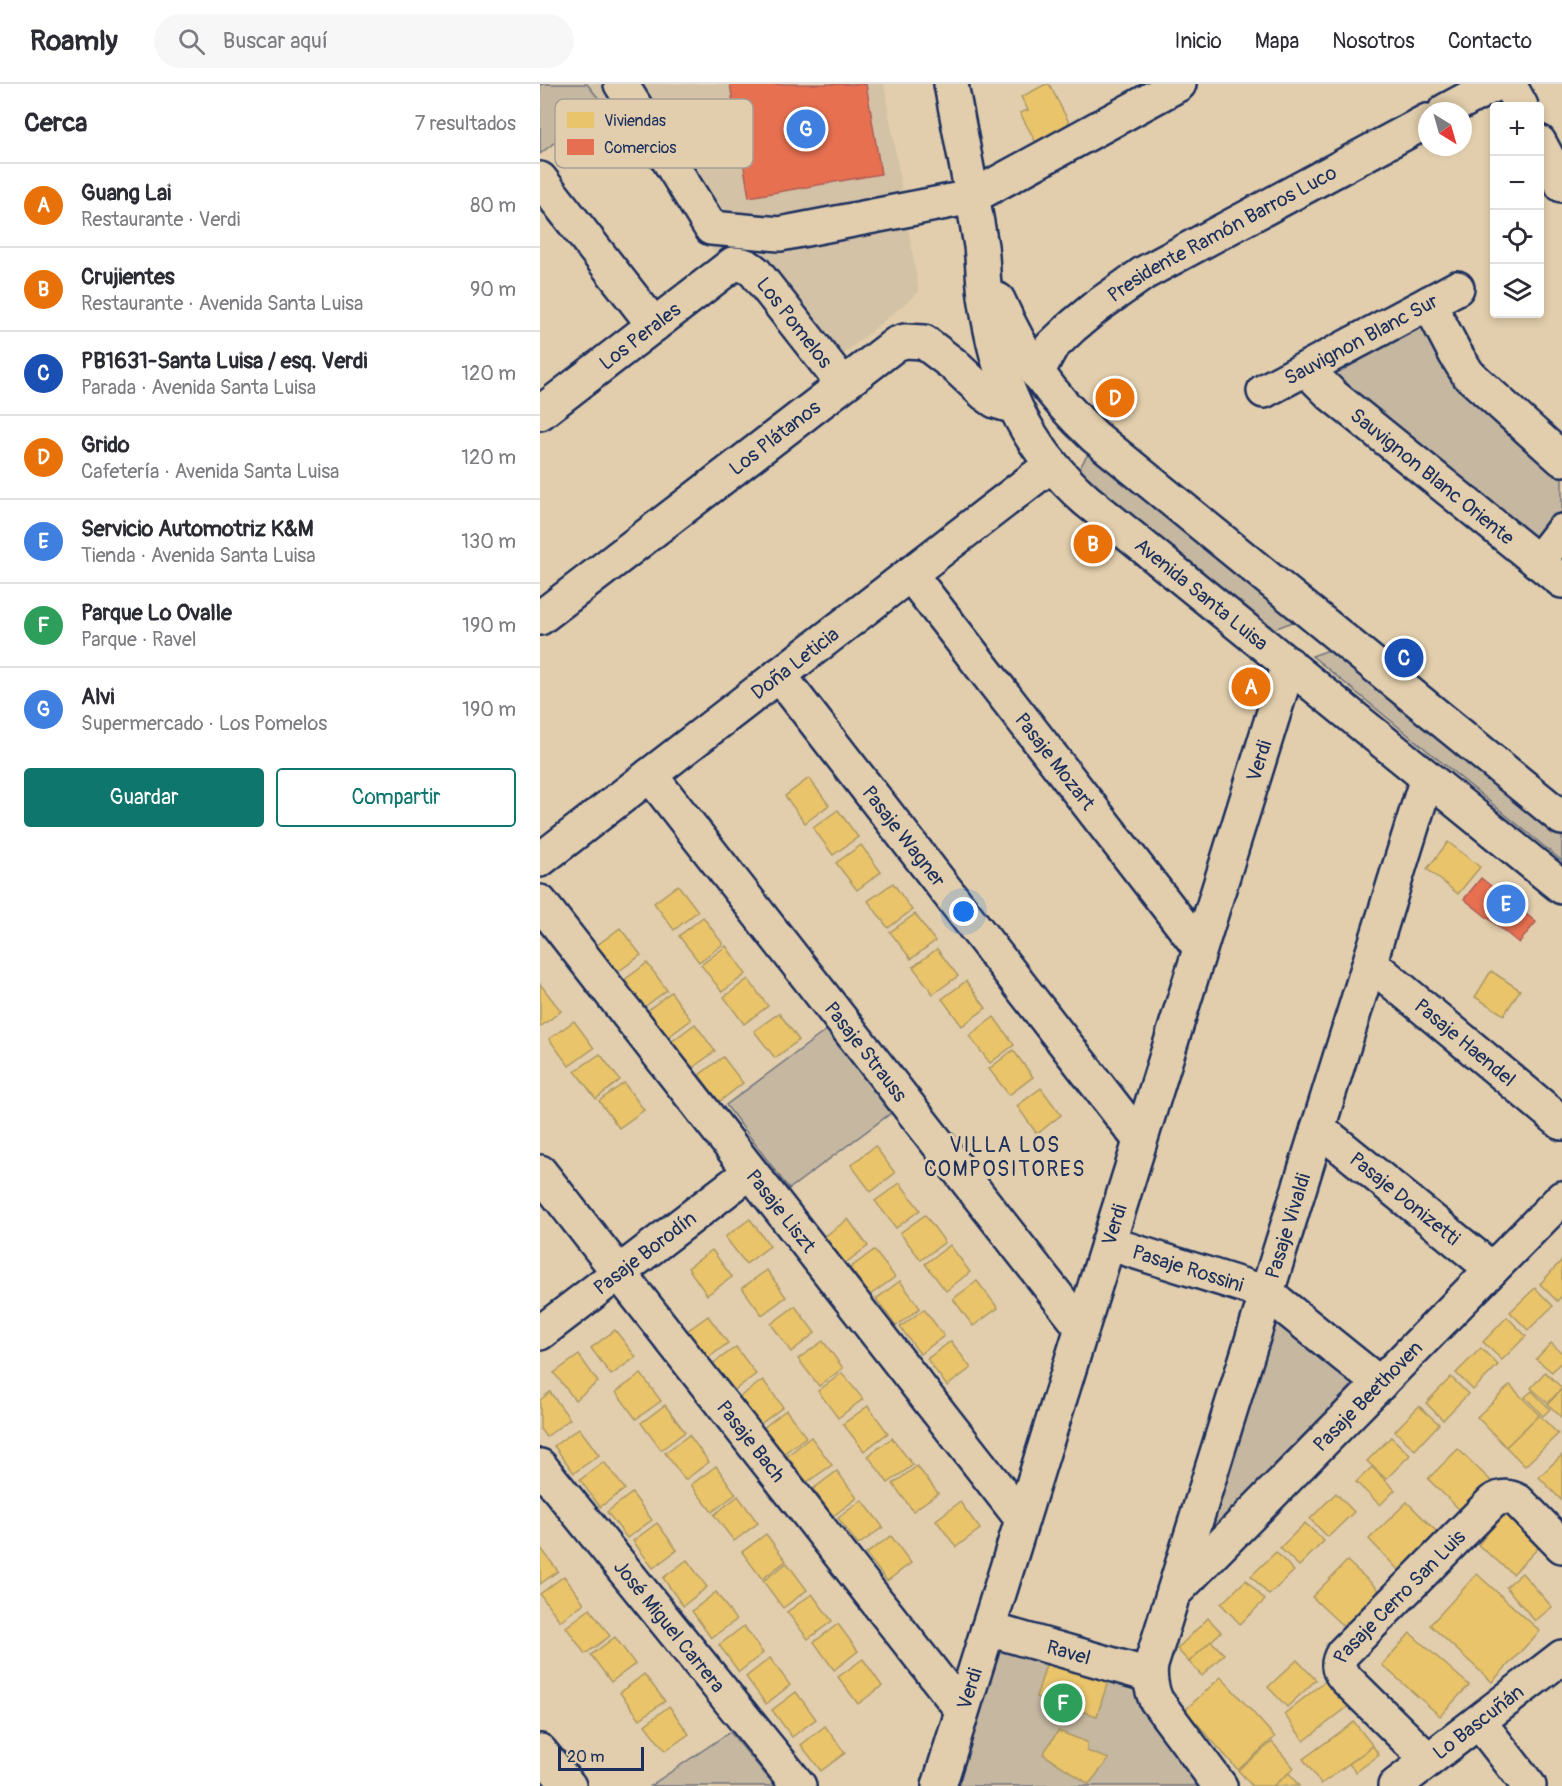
<!DOCTYPE html>
<html lang="es">
<head>
<meta charset="utf-8">
<style>
	:root { --surface:#fff; --page:#f7f7f7; --text:#2b2b33; --muted:#7c7c81; --line:#e1e1e2; --accent:#0f766e }
	body { margin:0; font-family:Pangolin,sans-serif; background:var(--page); color:var(--text) }
	.controls { position:absolute; right:18px; top:18px; display:grid; overflow:hidden; border-radius:6px; box-shadow:0 3px 9px #0003 }
	.controls button { width:54px; height:54px; display:grid; place-items:center; padding:0; border:0; border-bottom:2px solid var(--line); background:var(--surface); color:var(--text); font:30px sans-serif }
	.compass { position:absolute; left:878px; top:18px; width:54px; height:54px; border-radius:50%; background:var(--surface); box-shadow:0 3px 9px #0003; rotate:143deg }
	.scale { position:absolute; left:18px; bottom:15px; width:86px; box-sizing:border-box; padding-left:6px; border:3px solid #1b2f5e; border-top:0; font-size:16px; line-height:21px; white-space:nowrap; color:#1b2f5e; -webkit-text-stroke:4px #e2ceac; paint-order:stroke }
	.you { position:absolute; left:424px; top:828px; width:21px; height:21px; margin:-15px; border:4px solid #fff; border-radius:50%; background:#1a73e8; box-shadow:0 0 0 9px #1a73e833 }
	.badge { display:grid; place-items:center; width:39px; height:39px; border-radius:50%; background:var(--accent); color:#fff; font-size:20px; font-weight:700 }
	.pin { position:absolute; translate:-50% -50%; border:3px solid #fff; box-shadow:0 2px 6px #0006 }
	.list { margin:0; padding:0; list-style:none }
	h2 { display:flex; justify-content:space-between; align-items:center; height:78px; margin:0; padding:0 24px; font-size:26px }
	h2 small { font-size:20px; font-weight:400; color:var(--muted) }
	.list li { display:grid; grid-template-columns:39px 1fr auto; gap:18px; align-items:center; box-sizing:border-box; height:84px; padding:0 24px; border-top:2px solid var(--line) }
	.list b { display:block; font-size:22px; white-space:nowrap }
	.list p { margin:0; font-size:20px; white-space:nowrap; color:var(--muted) }
	.list em { font-size:20px; font-style:normal; color:var(--muted) }
	.actions { display:flex; gap:12px; padding:18px 24px }
	.actions a { flex:1; padding:14px 0; border:2px solid var(--accent); border-radius:6px; text-align:center; font-size:21px; color:var(--accent) }
	.actions .main { background:var(--accent); color:#fff }
	.icon { flex:none; width:33px; height:33px; fill:none; stroke:currentColor; stroke-width:2; stroke-linecap:round; stroke-linejoin:round }
	.map { position:relative; flex:none; width:1022px; height:1702px; overflow:hidden }
	header { display:flex; align-items:center; gap:36px; box-sizing:border-box; height:84px; padding:0 30px; background:var(--surface); border-bottom:2px solid var(--line) }
	header strong { font-size:28px }
	nav { display:flex; gap:33px; margin-inline-start:auto; font-size:21px }
	.search { width:420px; height:54px; background:var(--page); display:flex; align-items:center; gap:15px; box-sizing:border-box; padding:0 21px; border-radius:33px; color:var(--muted); font-size:22px }
	main { display:flex }
	aside { flex:1; background:var(--surface) }
	.map>svg:first-child { display:block }
</style>
</head>
<body>
<header>
<strong>Roamly</strong>
<div class="search"><svg class="icon" aria-label="search" viewBox="0 0 24 24"><circle cx="10" cy="10" r="6"/><path d="M15 15l6 6"/></svg>Buscar aquí</div>
<nav><a>Inicio</a><a>Mapa</a><a>Nosotros</a><a>Contacto</a></nav>
</header>
<main>
<aside>
<h2>Cerca<small>7 resultados</small></h2>
<ul class="list">
<li><span class="badge" style="background:#e8710a">A</span><div><b>Guang Lai</b><p>Restaurante · Verdi</p></div><em>80 m</em></li>
<li><span class="badge" style="background:#e8710a">B</span><div><b>Crujientes</b><p>Restaurante · Avenida Santa Luisa</p></div><em>90 m</em></li>
<li><span class="badge" style="background:#1a4fb4">C</span><div><b>PB1631-Santa Luisa / esq. Verdi</b><p>Parada · Avenida Santa Luisa</p></div><em>120 m</em></li>
<li><span class="badge" style="background:#e8710a">D</span><div><b>Grido</b><p>Cafetería · Avenida Santa Luisa</p></div><em>120 m</em></li>
<li><span class="badge" style="background:#3f7fe0">E</span><div><b>Servicio Automotriz K&amp;M</b><p>Tienda · Avenida Santa Luisa</p></div><em>130 m</em></li>
<li><span class="badge" style="background:#2e9e5b">F</span><div><b>Parque Lo Ovalle</b><p>Parque · Ravel</p></div><em>190 m</em></li>
<li><span class="badge" style="background:#3f7fe0">G</span><div><b>Alvi</b><p>Supermercado · Los Pomelos</p></div><em>190 m</em></li>
</ul>
<div class="actions"><a class="main">Guardar</a><a>Compartir</a></div>
</aside>
<div class="map">
<svg width="1022" height="1702" viewBox="0 0 1022 1702">
	<rect width="100%" height="100%" fill="#e2ceac"/>
	<filter id="ink" filterUnits="userSpaceOnUse"><feTurbulence type="fractalNoise" baseFrequency=".0167" numOctaves="2"/><feDisplacementMap in="SourceGraphic" scale="12" xChannelSelector="R" yChannelSelector="G"/><feConvolveMatrix kernelMatrix="1 2 1 2 8 2 1 2 1" color-interpolation-filters="sRGB"/></filter>
	<g filter="url(#ink)">
		<polygon fill="#d3c2a6" points="47,0 344,0 379,208 300,273 204,154 178,173"/>
		<g fill="#c5b7a0" stroke="#70737f" stroke-width="1.5">
			<polygon points="0,0 47,0 63,20 0,70"/>
			<polygon points="880,233 1022,385 1022,435 1002,460 783,284"/>
			<polygon points="554,367 761,535 734,545 542,390 541,382 546,373"/>
			<polygon points="797,563 1022,746 1022,777 772,572"/>
			<polygon points="288,945 351,1029 249,1105 186,1021"/>
			<polygon points="734,1231 829,1302 659,1467"/>
			<polygon points="454,1558 598,1600 664,1702 415,1702"/>
			<polygon points="190,1648 235,1702 110,1702"/>
		</g>
		<g fill="#e9c46a" stroke="#ab9766" stroke-width="1.5">
			<polygon points="506,0 509,0 534,48 500,66 480,29 488,26 481,13"/>
			<polygon points="269,694 289,721 265,739 245,712"/>
			<polygon points="298,726 318,753 293,771 273,744"/>
			<polygon points="908,758 940,783 918,810 887,785"/>
			<polygon points="321,761 341,788 317,806 296,779"/>
			<polygon points="353,799 372,826 348,844 328,817"/>
			<polygon points="138,801 158,827 134,846 114,819"/>
			<polygon points="375,830 395,857 371,875 350,848"/>
			<polygon points="163,833 183,860 159,878 139,852"/>
			<polygon points="80,844 101,871 76,889 56,862"/>
			<polygon points="186,862 206,890 182,908 161,881"/>
			<polygon points="397,865 418,892 393,910 373,883"/>
			<polygon points="107,879 127,906 103,924 83,897"/>
			<polygon points="951,887 980,906 964,931 935,913"/>
			<polygon points="208,895 228,922 204,940 184,913"/>
			<polygon points="426,897 446,924 422,942 402,915"/>
			<polygon points="0,900 21,927 0,943"/>
			<polygon points="131,908 151,936 127,954 107,927"/>
			<polygon points="239,929 259,956 235,974 214,947"/>
			<polygon points="454,933 474,961 450,979 429,952"/>
			<polygon points="34,937 54,964 29,982 9,955"/>
			<polygon points="155,940 175,967 151,985 131,958"/>
			<polygon points="473,966 493,993 469,1011 449,985"/>
			<polygon points="60,970 80,996 56,1015 35,987"/>
			<polygon points="183,973 203,999 179,1018 159,991"/>
			<polygon points="84,999 104,1026 79,1044 59,1017"/>
			<polygon points="501,1004 521,1031 497,1050 477,1022"/>
			<polygon points="335,1062 355,1089 331,1108 311,1081"/>
			<polygon points="360,1099 380,1126 356,1144 335,1117"/>
			<polygon points="385,1131 405,1158 381,1176 360,1149"/>
			<polygon points="210,1135 230,1162 206,1180 185,1153"/>
			<polygon points="308,1135 328,1162 304,1180 284,1153"/>
			<polygon points="410,1161 430,1188 406,1207 385,1180"/>
			<polygon points="172,1166 192,1193 167,1211 148,1184"/>
			<polygon points="334,1166 355,1193 330,1211 310,1184"/>
			<polygon points="1022,1176 1022,1212 1017,1217 1000,1200"/>
			<polygon points="227,1186 246,1213 222,1231 202,1204"/>
			<polygon points="360,1197 380,1224 356,1242 336,1215"/>
			<polygon points="437,1197 458,1224 433,1242 413,1215"/>
			<polygon points="995,1204 1013,1222 988,1246 970,1228"/>
			<polygon points="255,1222 275,1249 251,1268 231,1240"/>
			<polygon points="384,1225 404,1252 380,1270 360,1243"/>
			<polygon points="168,1232 188,1259 164,1277 143,1250"/>
			<polygon points="967,1233 986,1252 962,1276 943,1258"/>
			<polygon points="75,1246 96,1273 71,1291 51,1264"/>
			<polygon points="283,1257 303,1284 279,1302 258,1275"/>
			<polygon points="411,1257 431,1284 407,1302 387,1275"/>
			<polygon points="1011,1259 1022,1269 1022,1277 1012,1288 996,1275"/>
			<polygon points="196,1263 216,1290 192,1308 171,1281"/>
			<polygon points="941,1264 958,1281 933,1306 916,1289"/>
			<polygon points="39,1271 58,1298 35,1316 14,1289"/>
			<polygon points="1005,1288 1022,1304 1008,1319 991,1304"/>
			<polygon points="302,1289 323,1315 298,1334 278,1307"/>
			<polygon points="101,1290 121,1317 96,1335 76,1308"/>
			<polygon points="911,1293 928,1310 903,1336 886,1319"/>
			<polygon points="223,1296 243,1323 219,1341 198,1314"/>
			<polygon points="970,1301 999,1331 966,1363 937,1333"/>
			<polygon points="1022,1305 1022,1334 1008,1320"/>
			<polygon points="992,1307 1010,1325 1003,1332 985,1313"/>
			<polygon points="10,1308 30,1335 6,1353 0,1345 0,1316"/>
			<polygon points="125,1321 145,1348 121,1366 101,1339"/>
			<polygon points="328,1322 348,1349 324,1367 303,1340"/>
			<polygon points="879,1322 899,1340 875,1366 855,1347"/>
			<polygon points="246,1326 266,1353 242,1371 222,1345"/>
			<polygon points="999,1331 1018,1350 985,1382 966,1363"/>
			<polygon points="39,1344 59,1371 34,1389 14,1362"/>
			<polygon points="149,1351 169,1378 145,1396 125,1369"/>
			<polygon points="271,1353 292,1381 267,1398 247,1372"/>
			<polygon points="851,1353 870,1371 846,1395 827,1377"/>
			<polygon points="352,1354 373,1381 348,1399 328,1372"/>
			<polygon points="918,1365 952,1398 922,1428 888,1395"/>
			<polygon points="1022,1371 1022,1417 999,1393"/>
			<polygon points="64,1378 85,1405 60,1423 40,1396"/>
			<polygon points="176,1382 196,1410 172,1428 151,1401"/>
			<polygon points="377,1382 398,1409 373,1427 353,1400"/>
			<polygon points="832,1383 855,1406 840,1421 816,1398"/>
			<polygon points="297,1387 317,1414 293,1432 273,1405"/>
			<polygon points="92,1409 112,1436 87,1454 67,1428"/>
			<polygon points="796,1409 814,1428 788,1453 770,1435"/>
			<polygon points="198,1412 218,1439 194,1457 174,1431"/>
			<polygon points="322,1416 343,1443 318,1461 298,1434"/>
			<polygon points="420,1418 440,1445 416,1463 396,1436"/>
			<polygon points="867,1418 900,1451 861,1489 829,1455"/>
			<polygon points="966,1428 1004,1458 973,1490 938,1461"/>
			<polygon points="117,1439 137,1466 113,1484 93,1457"/>
			<polygon points="765,1439 784,1457 759,1482 740,1464"/>
			<polygon points="226,1450 246,1477 222,1495 202,1468"/>
			<polygon points="351,1452 371,1479 347,1497 326,1470"/>
			<polygon points="0,1463 18,1487 0,1500"/>
			<polygon points="736,1468 754,1487 729,1511 711,1492"/>
			<polygon points="147,1476 167,1503 143,1522 123,1494"/>
			<polygon points="807,1477 839,1506 804,1543 772,1513"/>
			<polygon points="247,1479 267,1506 243,1524 223,1497"/>
			<polygon points="982,1489 1012,1523 995,1537 966,1503"/>
			<polygon points="937,1490 1000,1547 952,1598 890,1541"/>
			<polygon points="24,1492 44,1519 20,1537 0,1510"/>
			<polygon points="706,1496 725,1516 700,1540 681,1520"/>
			<polygon points="176,1508 196,1536 171,1554 152,1527"/>
			<polygon points="272,1510 292,1537 268,1555 247,1528"/>
			<polygon points="50,1525 70,1552 45,1570 26,1543"/>
			<polygon points="668,1534 681,1548 649,1578 637,1565"/>
			<polygon points="298,1540 318,1567 294,1586 274,1558"/>
			<polygon points="204,1542 223,1569 199,1588 179,1561"/>
			<polygon points="870,1549 929,1601 900,1632 842,1581"/>
			<polygon points="75,1553 95,1580 71,1598 51,1571"/>
			<polygon points="671,1557 684,1570 662,1592 649,1578"/>
			<polygon points="230,1574 250,1601 226,1620 206,1593"/>
			<polygon points="323,1575 342,1602 318,1620 298,1593"/>
			<polygon points="757,1576 776,1596 747,1623 728,1603"/>
			<polygon points="507,1578 568,1597 557,1632 496,1613"/>
			<polygon points="104,1590 125,1617 100,1635 80,1609"/>
			<polygon points="681,1593 735,1653 698,1686 645,1626"/>
			<polygon points="789,1594 810,1621 764,1657 744,1630"/>
			<polygon points="256,1608 276,1635 252,1653 232,1626"/>
			<polygon points="129,1622 149,1650 125,1667 105,1641"/>
			<polygon points="814,1638 833,1662 781,1700 763,1675"/>
			<polygon points="285,1642 305,1669 281,1687 261,1661"/>
			<polygon points="518,1647 547,1658 547,1667 569,1675 549,1700 503,1670"/>
			<polygon points="732,1658 754,1684 733,1702 712,1702 698,1686"/>
			<polygon points="833,1662 839,1671 816,1688 809,1680"/>
			<polygon points="749,1689 759,1702 733,1702"/>
		</g>
		<g fill="#e76f51" stroke="#aa5c55" stroke-width="1.5">
			<polygon points="190,0 326,0 341,90 209,113"/>
			<polygon points="941,794 996,838 979,859 924,815"/>
		</g>
		<g fill="none" stroke-linecap="round" stroke-linejoin="round">
			<g stroke="#1b2f5e" stroke-width="38">
				<g id="minor">
					<polyline points="81,0 171,144 240,150 432,113 639,0"/>
					<polyline points="969,0 981,22"/>
					<polyline points="905,27 955,0"/>
					<polyline points="999,58 1022,101"/>
					<polyline points="0,95 114,241"/>
					<polyline points="889,219 915,269 928,290 1022,375"/>
					<path id="s1" d="M 766,285 L 792,311 L 1022,497"/>
					<path id="s2" d="M 497,289 L 511,263 L 533,242 L 556,223 L 604,189 L 887,37"/>
					<path id="s3" d="M 724,307 L 917,204"/>
					<path id="s4" d="M 0,329 L 193,180 C 203,180 208,182 215,188 L 303,300"/>
					<polyline points="998,478 1022,447"/>
					<path id="s5" d="M 370,490 L 660,864"/>
					<path id="s6" d="M 0,534 L 356,260 L 365,257 L 384,258 L 413,280 L 445,310 L 455,317 L 475,323"/>
					<path id="s7" d="M 239,591 L 600,1056"/>
					<path id="s8" d="M 110,691 L 542,1244"/>
					<path id="s9" d="M 0,776 L 511,381"/>
					<path id="s10" d="M 0,818 L 482,1435"/>
					<path id="s11" d="M 830,879 L 1022,1039"/>
					<path id="s12" d="M 778,1044 L 952,1185"/>
					<path id="s13" d="M 0,1088 L 422,1626"/>
					<path id="s14" d="M 568,1159 L 727,1209 L 840,1300"/>
					<path id="s15" d="M 0,1249 L 210,1088"/>
					<path id="s16" d="M 0,1382 L 259,1702"/>
					<path id="s17" d="M 637,1506 L 1022,1114"/>
					<path id="s18" d="M 448,1545 L 609,1591"/>
					<polyline points="939,1638 989,1702"/>
					<polyline points="0,1667 29,1702"/>
					<path id="s19" d="M 888,1676 L 805,1594 C 797,1585 797,1579 803,1569 L 952,1418 C 961,1412 969,1412 978,1417 L 1022,1462"/>
					<path id="s20" d="M 399,1702 L 749,580"/>
					<path id="s21" d="M 680,1702 L 616,1616 C 611,1604 609,1594 611,1581 L 887,694"/>
					<path id="s22" d="M 855,1702 L 1022,1573"/>
				</g>
			</g>
			<g stroke="#1b2f5e" stroke-width="38">
				<g id="major">
					<path id="s23" d="M 411,0 C 421,54 432,108 441,162 C 443,179 443,196 445,212 C 457,296 482,359 546,416 L 1022,803"/>
					<path d="M 458,216 C 483,273 509,310 555,353 L 1022,734"/>
				</g>
			</g>
			<use href="#minor" stroke="#e2ceac" stroke-width="33"/>
			<use href="#major" stroke="#e2ceac" stroke-width="33"/>
		</g>
	</g>
	<g text-anchor="middle" dominant-baseline="central" stroke-width="6" stroke-linejoin="round" paint-order="stroke">
		<g font-size="20" fill="#1b2f5e" stroke="#e2ceac">
			<text stroke="none"><textPath href="#s2" startOffset="236">Presidente Ramón Barros Luco</textPath></text>
			<text stroke="none"><textPath href="#s4" startOffset="332">Los Pomelos</textPath></text>
			<text stroke="none"><textPath href="#s4" startOffset="126">Los Perales</textPath></text>
			<text stroke="none"><textPath href="#s3" startOffset="110">Sauvignon Blanc Sur</textPath></text>
			<text stroke="none"><textPath href="#s6" startOffset="296">Los Plátanos</textPath></text>
			<text stroke="none"><textPath href="#s1" startOffset="166">Sauvignon Blanc Oriente</textPath></text>
			<text stroke="none"><textPath href="#s23" startOffset="597">Avenida Santa Luisa</textPath></text>
			<text stroke="none"><textPath href="#s9" startOffset="322">Doña Leticia</textPath></text>
			<text stroke="none"><textPath href="#s5" startOffset="237">Pasaje Mozart</textPath></text>
			<text stroke="none"><textPath href="#s20" startOffset="1074">Verdi</textPath></text>
			<text stroke="none"><textPath href="#s7" startOffset="204">Pasaje Wagner</textPath></text>
			<text stroke="none"><textPath href="#s11" startOffset="124">Pasaje Haendel</textPath></text>
			<text stroke="none"><textPath href="#s8" startOffset="351">Pasaje Strauss</textPath></text>
			<text stroke="none"><textPath href="#s12" startOffset="112">Pasaje Donizetti</textPath></text>
			<text stroke="none"><textPath href="#s10" startOffset="392">Pasaje Liszt</textPath></text>
			<text stroke="none"><textPath href="#s20" startOffset="588">Verdi</textPath></text>
			<text stroke="none"><textPath href="#s21" startOffset="603">Pasaje Vivaldi</textPath></text>
			<text stroke="none"><textPath href="#s15" startOffset="132">Pasaje Borodín</textPath></text>
			<text stroke="none"><textPath href="#s14" startOffset="84">Pasaje Rossini</textPath></text>
			<text stroke="none"><textPath href="#s17" startOffset="272">Pasaje Beethoven</textPath></text>
			<text stroke="none"><textPath href="#s13" startOffset="342">Pasaje Bach</textPath></text>
			<text stroke="none"><textPath href="#s19" startOffset="224">Pasaje Cerro San Luis</textPath></text>
			<text stroke="none"><textPath href="#s16" startOffset="206">José Miguel Carrera</textPath></text>
			<text stroke="none"><textPath href="#s18" startOffset="84">Ravel</textPath></text>
			<text stroke="none"><textPath href="#s20" startOffset="102">Verdi</textPath></text>
			<text stroke="none"><textPath href="#s22" startOffset="105">Lo Bascuñán</textPath></text>
		</g>
		<g font-size="21" letter-spacing="1.5" fill="#1b2f5e" stroke="#e2ceac">
			<text x="465" y="1061">VILLA LOS<tspan x="465" dy="24">COMPOSITORES</tspan></text>
		</g>
	</g>
	<rect x="15" y="15" width="198" height="69" rx="9" fill="#e2ceac" stroke="#a69e95" stroke-width="1.5"/>
	<rect x="27" y="28" width="27" height="16" fill="#e9c46a"/>
	<rect x="27" y="55" width="27" height="16" fill="#e76f51"/>
	<g font-size="16" fill="#1b2f5e">
		<text x="64" y="42">Viviendas</text>
		<text x="64" y="69">Comercios</text>
	</g>
</svg>
<div class="controls">
<button>+</button>
<button>−</button>
<button><svg class="icon" aria-label="locate" viewBox="0 0 24 24"><circle cx="12" cy="12" r="6"/><path d="M12 2v4M12 18v4M2 12h4M18 12h4"/></svg></button>
<button><svg class="icon" aria-label="layers" viewBox="0 0 24 24"><path d="M12 4l9 5-9 5-9-5zM3 14l9 5 9-5"/></svg></button>
</div>
<svg class="compass" viewBox="-18 -18 36 36"><path d="M0-13l5 13h-10z" fill="#e53935"/><path d="M0 13l5-13h-10z" fill="#7c7c81"/></svg>
<div class="scale">20 m</div>
<div class="you"></div>
<div class="pin badge" style="left:711px;top:603px;background:#e8710a">A</div>
<div class="pin badge" style="left:553px;top:460px;background:#e8710a">B</div>
<div class="pin badge" style="left:864px;top:574px;background:#1a4fb4">C</div>
<div class="pin badge" style="left:575px;top:314px;background:#e8710a">D</div>
<div class="pin badge" style="left:966px;top:820px;background:#3f7fe0">E</div>
<div class="pin badge" style="left:523px;top:1619px;background:#2e9e5b">F</div>
<div class="pin badge" style="left:266px;top:45px;background:#3f7fe0">G</div>
</div>
</main>
</body>
</html>
